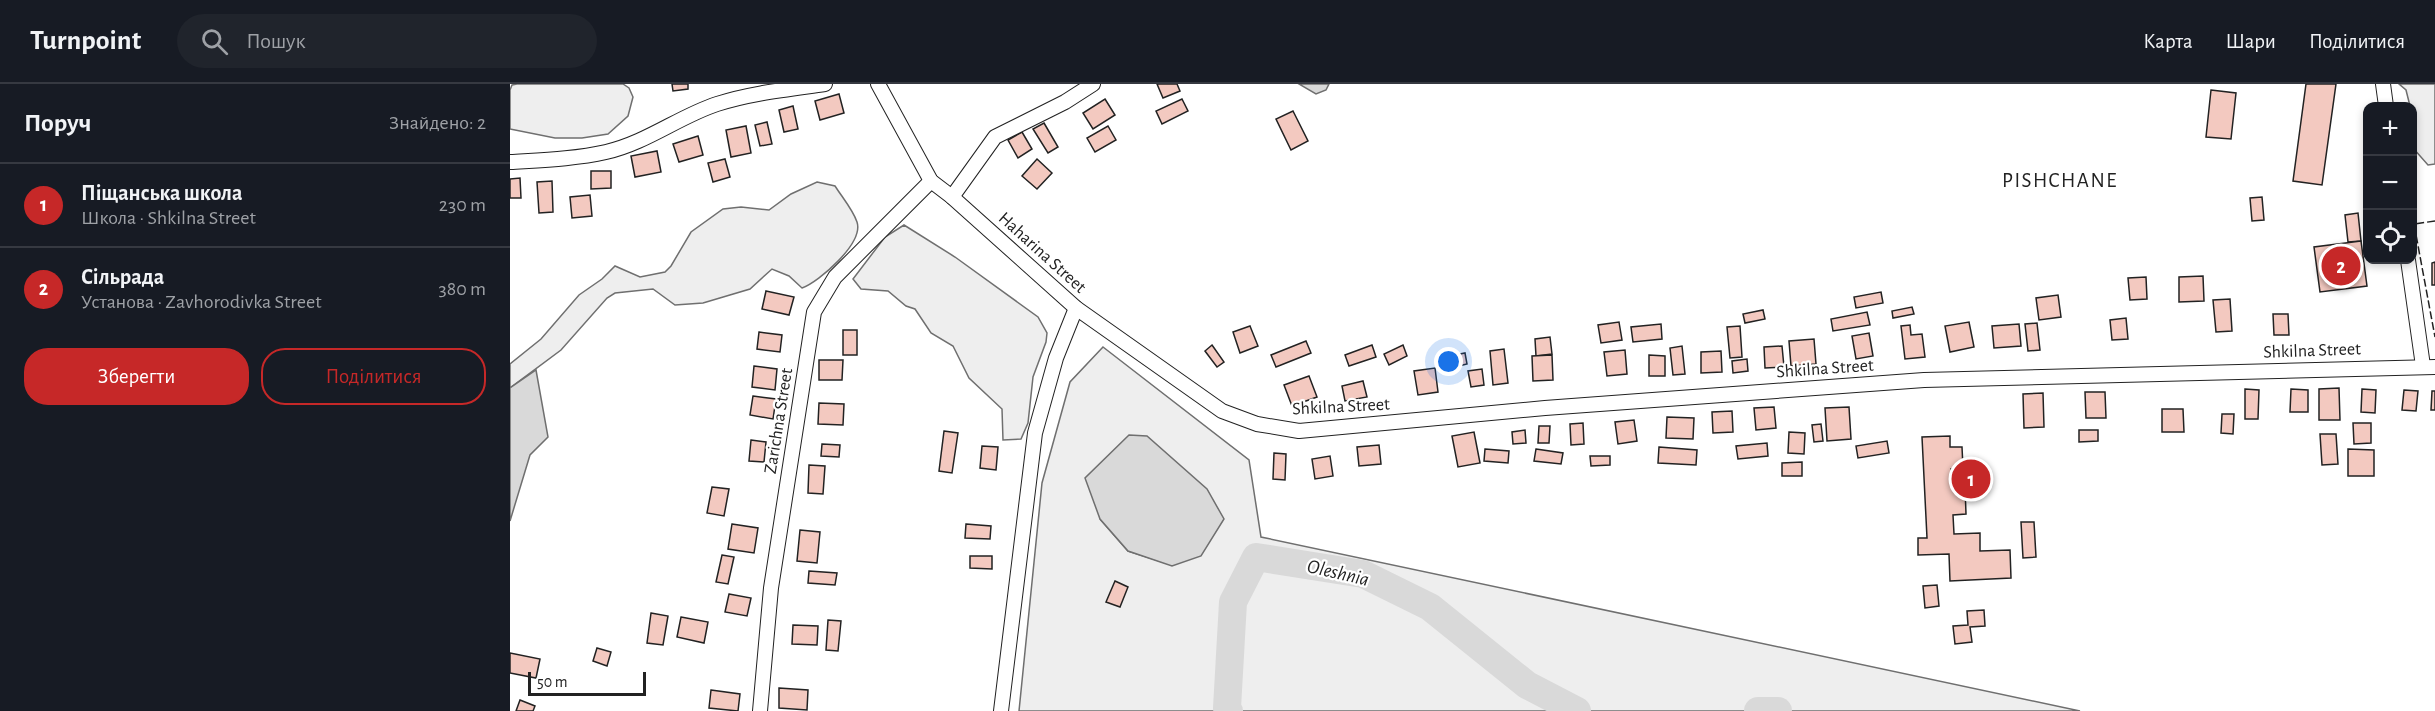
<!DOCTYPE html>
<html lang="uk">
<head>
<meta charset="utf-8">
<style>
	:root { --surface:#171b24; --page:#20242c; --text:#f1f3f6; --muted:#9ea1a6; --line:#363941; --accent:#c62828 }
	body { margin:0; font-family:"Alegreya Sans",sans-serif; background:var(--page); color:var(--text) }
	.controls { position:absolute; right:18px; top:18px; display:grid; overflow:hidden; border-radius:12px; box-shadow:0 3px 9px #0003 }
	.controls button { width:54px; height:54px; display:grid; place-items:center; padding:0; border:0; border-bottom:2px solid var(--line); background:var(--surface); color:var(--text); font:30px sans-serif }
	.scale { position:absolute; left:18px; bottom:15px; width:118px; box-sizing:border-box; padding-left:6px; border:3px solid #222; border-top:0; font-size:16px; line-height:21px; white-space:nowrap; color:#222; -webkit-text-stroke:4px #fff; paint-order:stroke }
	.you { position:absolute; left:939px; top:278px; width:21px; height:21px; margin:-15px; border:4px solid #fff; border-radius:50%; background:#1a73e8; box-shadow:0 0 0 9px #1a73e833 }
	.badge { display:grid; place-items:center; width:39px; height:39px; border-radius:50%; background:var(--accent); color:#fff; font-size:20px; font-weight:700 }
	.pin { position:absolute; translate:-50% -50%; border:3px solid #fff; box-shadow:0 2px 6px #0006 }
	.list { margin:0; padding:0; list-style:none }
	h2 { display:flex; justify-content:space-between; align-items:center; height:78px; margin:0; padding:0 24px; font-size:26px }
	h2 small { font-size:20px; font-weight:400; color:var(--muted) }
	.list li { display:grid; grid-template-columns:39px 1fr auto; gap:18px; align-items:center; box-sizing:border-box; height:84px; padding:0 24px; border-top:2px solid var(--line) }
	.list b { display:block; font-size:22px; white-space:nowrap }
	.list p { margin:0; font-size:20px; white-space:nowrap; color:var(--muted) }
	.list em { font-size:20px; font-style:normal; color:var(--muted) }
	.actions { display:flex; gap:12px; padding:18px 24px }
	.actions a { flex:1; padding:14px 0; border:2px solid var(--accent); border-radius:24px; text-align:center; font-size:21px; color:var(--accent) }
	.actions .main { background:var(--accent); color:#fff }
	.icon { flex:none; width:33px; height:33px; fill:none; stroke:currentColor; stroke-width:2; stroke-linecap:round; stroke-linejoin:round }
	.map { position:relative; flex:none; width:1925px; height:627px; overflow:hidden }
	header { display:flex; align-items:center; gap:36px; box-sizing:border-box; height:84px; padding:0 30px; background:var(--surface); border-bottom:2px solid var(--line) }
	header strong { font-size:28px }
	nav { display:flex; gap:33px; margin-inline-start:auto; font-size:21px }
	.search { width:420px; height:54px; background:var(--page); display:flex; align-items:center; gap:15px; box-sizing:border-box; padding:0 21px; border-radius:33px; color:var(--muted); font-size:22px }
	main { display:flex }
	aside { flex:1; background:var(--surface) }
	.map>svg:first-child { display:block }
</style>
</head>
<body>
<header>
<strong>Turnpoint</strong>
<div class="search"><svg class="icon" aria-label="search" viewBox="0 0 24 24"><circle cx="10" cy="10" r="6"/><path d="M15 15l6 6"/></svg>Пошук</div>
<nav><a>Карта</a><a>Шари</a><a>Поділитися</a></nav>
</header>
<main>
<aside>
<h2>Поруч<small>Знайдено: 2</small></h2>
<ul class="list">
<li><span class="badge">1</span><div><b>Піщанська школа</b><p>Школа · Shkilna Street</p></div><em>230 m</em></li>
<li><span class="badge">2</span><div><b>Сільрада</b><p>Установа · Zavhorodivka Street</p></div><em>380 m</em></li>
</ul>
<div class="actions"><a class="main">Зберегти</a><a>Поділитися</a></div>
</aside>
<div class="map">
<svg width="1925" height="627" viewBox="0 0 1925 627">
	<rect width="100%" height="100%" fill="#fff"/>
	<g fill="#eee" stroke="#6f6f6f" stroke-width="1.5" fill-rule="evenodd">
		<polygon points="7,0 113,0 119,4 123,13 118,32 98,50 72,54 45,54 0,45 0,6 2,1"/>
		<polygon points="1889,0 1925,0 1925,80 1918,81 1903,64 1902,22 1900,22 1896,6"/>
		<path d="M 307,98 L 325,102 C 332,113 343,126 347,138 C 354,159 309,198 292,204 L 279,192 L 262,185 L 240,205 L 193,219 L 165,221 L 143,205 L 105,209 L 97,214 L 51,266 L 0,304 L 0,280 L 31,255 L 69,211 L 92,195 L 105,182 L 130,193 L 155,188 L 161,182 L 181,148 L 213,125 L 231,123 L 259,126 L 281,110 Z"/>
		<polygon points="394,141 445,173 528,233 537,249 536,258 523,293 518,339 511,355 493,356 492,325 459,294 443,262 421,249 405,225 396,222 378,207 351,205 343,195 375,153"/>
		<path d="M 593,263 L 739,376 L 751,453 L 1570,627 L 509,627 L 532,399 L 560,298 ZM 590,435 L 662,481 L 618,467 Z"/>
	</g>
	<g fill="#d9d9d9" stroke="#6f6f6f" stroke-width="1.5">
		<polygon points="789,0 819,0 816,6 806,10"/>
		<polygon points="26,286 38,353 20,371 0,437 0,304"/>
		<polygon points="619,351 637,352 697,405 714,435 691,472 662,482 618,467 590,435 575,394"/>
	</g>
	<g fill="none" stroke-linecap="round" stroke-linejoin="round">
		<g stroke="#d9d9d9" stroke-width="28">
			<polyline points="719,627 717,624 723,518 746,473 853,490 920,523 1017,601 1067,627"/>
			<polyline points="1248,627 1268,627"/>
		</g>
	</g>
	<g fill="#f3c9c0" stroke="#222" stroke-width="1.5">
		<polygon points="162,0 178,0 178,5 163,7"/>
		<polygon points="647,0 667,0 670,7 653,14"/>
		<polygon points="1796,0 1826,0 1812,101 1783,97"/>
		<polygon points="1701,6 1726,9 1721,55 1696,53"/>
		<polygon points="329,10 334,29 310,36 305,17"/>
		<polygon points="595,15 605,31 583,45 573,29"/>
		<polygon points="672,15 678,27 652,40 646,27"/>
		<polygon points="283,22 288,45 274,48 269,26"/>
		<polygon points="783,27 798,57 781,66 766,35"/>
		<polygon points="257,38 262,60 250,62 245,41"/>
		<polygon points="534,39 548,63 538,69 523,45"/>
		<polygon points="236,42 241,69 221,73 216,46"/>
		<polygon points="598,42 606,56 585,68 577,54"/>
		<polygon points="512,48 522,65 508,74 498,56"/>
		<polygon points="188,52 193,71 169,78 163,60"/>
		<polygon points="147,67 151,88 125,93 121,72"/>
		<polygon points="215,75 220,93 203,98 198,79"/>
		<polygon points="527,75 542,89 527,105 512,92"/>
		<polygon points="81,87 101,87 101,104 81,105"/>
		<polygon points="10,94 11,114 0,114 0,95"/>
		<polygon points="42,97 43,128 29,129 27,98"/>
		<polygon points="80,111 82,132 62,134 60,113"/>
		<polygon points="1752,113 1754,136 1742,137 1740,114"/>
		<polygon points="1848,129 1851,157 1838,158 1835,131"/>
		<polygon points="1851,157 1857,202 1810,208 1804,163"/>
		<polygon points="1925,178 1925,201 1922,201 1922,179"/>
		<polygon points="1693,192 1694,217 1669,218 1669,193"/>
		<polygon points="1636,193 1637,215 1620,216 1618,194"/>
		<polygon points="256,207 284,213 279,231 252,225"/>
		<polygon points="1371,208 1373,219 1346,224 1344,213"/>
		<polygon points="1548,211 1551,233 1529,236 1526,214"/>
		<polygon points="1720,215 1722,247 1706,248 1703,216"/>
		<polygon points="1402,223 1404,230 1383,234 1382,227"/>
		<polygon points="1253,226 1255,235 1235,239 1233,230"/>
		<polygon points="1357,228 1360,241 1323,247 1321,235"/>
		<polygon points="1763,230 1778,230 1779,251 1764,251"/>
		<polygon points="1616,234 1618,255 1602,256 1600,236"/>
		<polygon points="1109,238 1112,256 1091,259 1088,241"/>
		<polygon points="1459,238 1464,263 1440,268 1435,242"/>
		<polygon points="1527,239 1530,266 1518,267 1515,240"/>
		<polygon points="1151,240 1152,255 1123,258 1121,243"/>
		<polygon points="1509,240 1511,262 1484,264 1482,242"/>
		<polygon points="1400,241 1401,251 1412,250 1415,273 1395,275 1391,242"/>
		<polygon points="740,242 748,262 730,269 723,248"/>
		<polygon points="1230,242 1232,273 1220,274 1217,243"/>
		<rect x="333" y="246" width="14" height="25"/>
		<polygon points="249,248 272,251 270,268 247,265"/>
		<polygon points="1359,249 1363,272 1346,275 1342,252"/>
		<polygon points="1040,253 1042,270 1026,272 1025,255"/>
		<polygon points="1304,255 1306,280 1281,282 1279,257"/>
		<polygon points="796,257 801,269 766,283 761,271"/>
		<polygon points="702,261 714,278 707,283 695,267"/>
		<polygon points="862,261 866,273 839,282 835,271"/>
		<polygon points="893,261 897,272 879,281 874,270"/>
		<polygon points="1172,262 1175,290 1163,291 1160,264"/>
		<polygon points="1272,262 1274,283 1255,284 1254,263"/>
		<polygon points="994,265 998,299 983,301 980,267"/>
		<polygon points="1115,266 1117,290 1097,292 1094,268"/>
		<polygon points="1211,267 1212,288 1191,289 1191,268"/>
		<polygon points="955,269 957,280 937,285 935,273"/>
		<polygon points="1042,271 1043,296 1023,297 1022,272"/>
		<polygon points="1139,271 1155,272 1155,292 1139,292"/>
		<polygon points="1237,275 1238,287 1223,289 1222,277"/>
		<polygon points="309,276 333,276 332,296 309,296"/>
		<polygon points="244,282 267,285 265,306 242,303"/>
		<polygon points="925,284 928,308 908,311 904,287"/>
		<polygon points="972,285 974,301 961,303 958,287"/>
		<polygon points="799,292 807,313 782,322 774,301"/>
		<polygon points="853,297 857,313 835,317 832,302"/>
		<polygon points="1829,304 1830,336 1809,336 1809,305"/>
		<polygon points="1735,305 1749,306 1748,335 1735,335"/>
		<polygon points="1781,305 1798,306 1798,328 1780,328"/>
		<polygon points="1852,305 1866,306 1865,329 1851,328"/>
		<polygon points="1894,306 1908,307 1906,327 1892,326"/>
		<polygon points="1922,307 1925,307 1925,326 1921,326"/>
		<polygon points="1575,308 1595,308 1596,334 1576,334"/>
		<polygon points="1533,309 1534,343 1514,344 1513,310"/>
		<polygon points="243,312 266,315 263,335 240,331"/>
		<polygon points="309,319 334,320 333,341 308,340"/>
		<polygon points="1264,323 1266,344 1246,346 1244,324"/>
		<polygon points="1339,323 1341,355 1317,357 1315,324"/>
		<polygon points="1652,325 1673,325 1674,348 1652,348"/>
		<polygon points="1222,327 1223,348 1203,349 1202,328"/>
		<polygon points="1712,330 1724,330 1723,350 1711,349"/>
		<polygon points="1157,333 1184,334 1183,355 1156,354"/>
		<polygon points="1124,336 1127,357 1108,360 1105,338"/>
		<polygon points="1073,339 1074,360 1061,361 1060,340"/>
		<polygon points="1843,339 1861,339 1861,359 1844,360"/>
		<polygon points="1311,340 1313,357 1304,358 1302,341"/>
		<polygon points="1029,342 1040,342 1039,359 1028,359"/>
		<polygon points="1015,346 1016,359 1003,360 1002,348"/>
		<polygon points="1569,346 1588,346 1588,357 1569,358"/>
		<polygon points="434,347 448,349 442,389 429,387"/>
		<polygon points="964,348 970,379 948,383 942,352"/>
		<polygon points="1279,348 1295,349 1294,370 1278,369"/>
		<polygon points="1810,350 1826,350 1828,380 1812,381"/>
		<polygon points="1440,352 1440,363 1452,363 1453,384 1441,385 1442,403 1455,402 1456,430 1443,431 1444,450 1470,449 1470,467 1500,466 1501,494 1440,497 1439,470 1408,471 1408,454 1417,454 1412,353"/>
		<polygon points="241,356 256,358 254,378 239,377"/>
		<polygon points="1377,357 1379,369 1348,374 1346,362"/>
		<polygon points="1257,359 1258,372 1228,375 1226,362"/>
		<polygon points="312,360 330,361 329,373 311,372"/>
		<polygon points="869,361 871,380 849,382 847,363"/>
		<polygon points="472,362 488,363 486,386 470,384"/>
		<polygon points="1149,363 1187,366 1186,381 1148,379"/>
		<polygon points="975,365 999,367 998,379 974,377"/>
		<polygon points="1026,365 1053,369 1051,380 1024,377"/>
		<polygon points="1838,365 1864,366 1864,392 1838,392"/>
		<polygon points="764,369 776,370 775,396 763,395"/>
		<polygon points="820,372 823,392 805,395 802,375"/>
		<polygon points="1080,372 1100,372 1100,381 1081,382"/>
		<polygon points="1292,378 1292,392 1272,392 1272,379"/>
		<polygon points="299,381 315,382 313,410 298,409"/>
		<polygon points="202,403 219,405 214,432 197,429"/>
		<polygon points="1511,438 1524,438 1526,473 1513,474"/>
		<polygon points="222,440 248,444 244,469 218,465"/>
		<polygon points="456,440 481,442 480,455 455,454"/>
		<polygon points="290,446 310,448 307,479 287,477"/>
		<polygon points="212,471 224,473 218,500 206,498"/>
		<polygon points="460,472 482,472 482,485 460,484"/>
		<polygon points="299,487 327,489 325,501 298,499"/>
		<polygon points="605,497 618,503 610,523 596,518"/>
		<polygon points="1427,501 1429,522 1415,524 1413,502"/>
		<polygon points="219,510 241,514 237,532 215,528"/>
		<polygon points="1474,526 1475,542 1460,543 1462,558 1445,560 1443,542 1458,541 1457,527"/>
		<polygon points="141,529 158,532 153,561 137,559"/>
		<polygon points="171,533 198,538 194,559 167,553"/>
		<polygon points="318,536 331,537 328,567 316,566"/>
		<polygon points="283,541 308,542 307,561 282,560"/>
		<polygon points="87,564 101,568 97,582 83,577"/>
		<polygon points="0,569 30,575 26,594 0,589"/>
		<polygon points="269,604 298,606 297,626 269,624"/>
		<polygon points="201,606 230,610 228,627 199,624"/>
		<polygon points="10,616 25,622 23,627 6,627"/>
	</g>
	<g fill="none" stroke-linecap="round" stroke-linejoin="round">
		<g stroke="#222" stroke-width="16">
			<g id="street">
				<polyline points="368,0 421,97 442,113 566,224 712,327 747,340 789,347 1035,324 1414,296 1925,283"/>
				<polyline points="1873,0 1876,22"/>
				<path d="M 0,78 C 32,76 65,75 96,68 C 136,59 170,32 207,20 C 241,9 280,5 315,0"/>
				<polyline points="442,113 485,53 555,18 583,0"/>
				<polyline points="1898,176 1913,282"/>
				<polyline points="250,627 261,504 304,228 325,193 421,97"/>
				<polyline points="491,627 525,349 546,274 566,224"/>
			</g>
		</g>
		<use href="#street" stroke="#fff" stroke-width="14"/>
		<polyline stroke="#222" stroke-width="1.5" stroke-dasharray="8 3" stroke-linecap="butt" points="1925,137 1904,140 1925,253"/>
	</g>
	<g text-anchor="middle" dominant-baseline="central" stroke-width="4.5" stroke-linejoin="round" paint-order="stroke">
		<g font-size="18" fill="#222" stroke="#fff">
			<text transform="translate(532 169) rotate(42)">Haharina Street</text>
			<text transform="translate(1802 267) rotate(-2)">Shkilna Street</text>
			<text transform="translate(1315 285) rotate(-4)">Shkilna Street</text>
			<text transform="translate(831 323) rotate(-3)">Shkilna Street</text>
			<text transform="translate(269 337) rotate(-81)">Zarichna Street</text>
		</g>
		<g font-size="20" font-style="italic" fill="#222" stroke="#fff">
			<text transform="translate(828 489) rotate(13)">Oleshnia</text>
		</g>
		<g font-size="21" letter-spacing="1.5" fill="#222" stroke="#fff">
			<text x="1550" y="96">PISHCHANE</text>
		</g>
	</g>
</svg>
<div class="controls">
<button>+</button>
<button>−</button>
<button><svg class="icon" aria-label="locate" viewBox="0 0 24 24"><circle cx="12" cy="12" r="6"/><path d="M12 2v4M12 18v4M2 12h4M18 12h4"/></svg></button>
</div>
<div class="scale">50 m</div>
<div class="you"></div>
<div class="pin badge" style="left:1461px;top:395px">1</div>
<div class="pin badge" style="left:1831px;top:182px">2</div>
</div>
</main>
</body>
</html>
